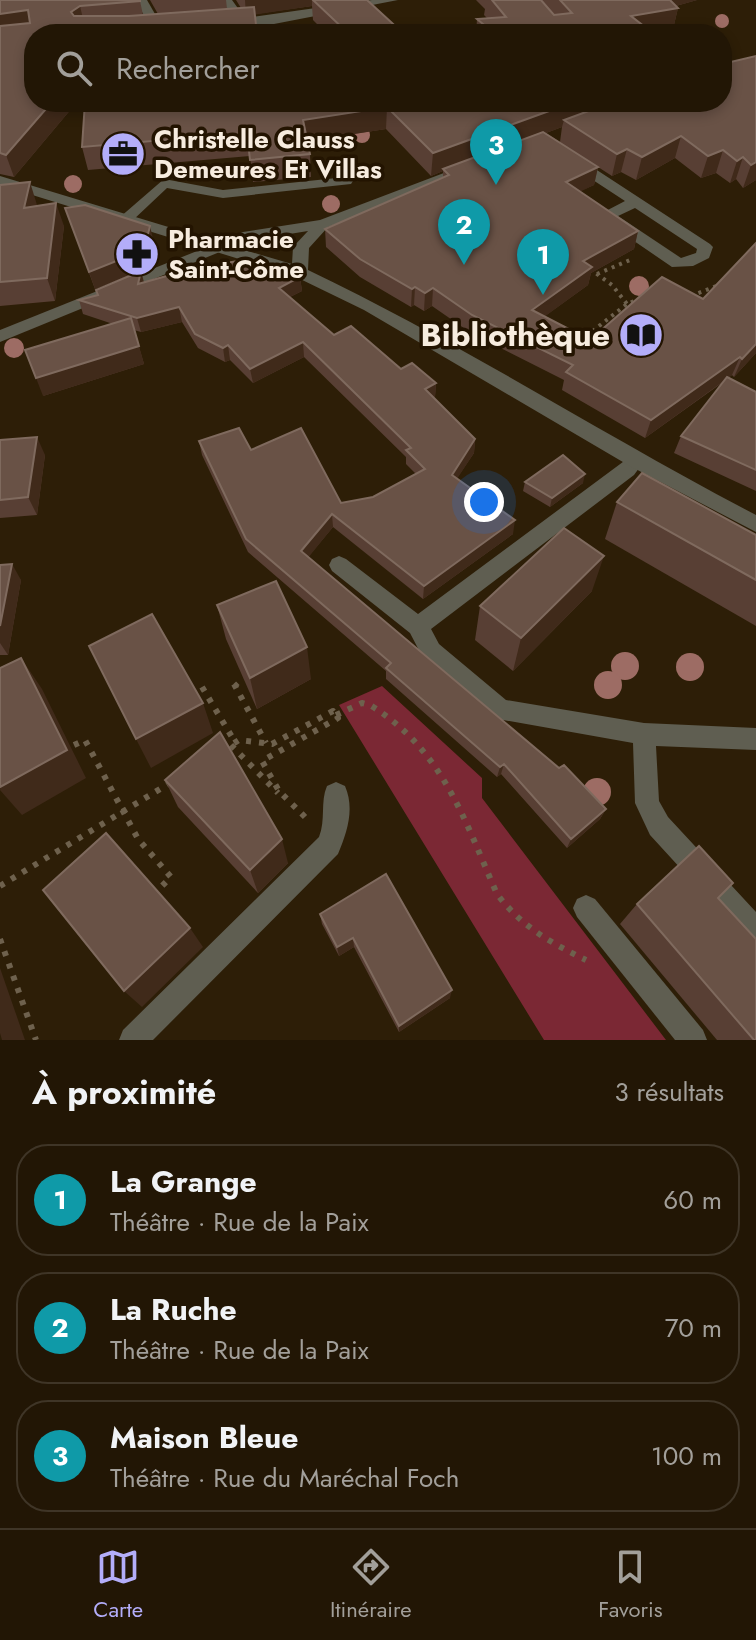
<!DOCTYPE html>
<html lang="fr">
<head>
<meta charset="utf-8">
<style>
	:root { --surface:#221605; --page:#2a1f0f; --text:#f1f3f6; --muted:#a29f9a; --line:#3f3527; --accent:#b3adf9 }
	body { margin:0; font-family:Jost,sans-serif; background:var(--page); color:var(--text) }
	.you { position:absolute; left:484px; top:502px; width:28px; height:28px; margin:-20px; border:6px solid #fff; border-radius:50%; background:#1a73e8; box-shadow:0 0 0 12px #1a73e833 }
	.badge { display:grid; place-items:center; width:52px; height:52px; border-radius:50%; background:var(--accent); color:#fff; font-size:26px; font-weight:700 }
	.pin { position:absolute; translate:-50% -66px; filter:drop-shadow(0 2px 4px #0008) }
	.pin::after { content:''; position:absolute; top:42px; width:28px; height:24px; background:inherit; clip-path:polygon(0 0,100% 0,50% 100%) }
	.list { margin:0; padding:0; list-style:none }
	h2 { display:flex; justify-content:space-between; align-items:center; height:104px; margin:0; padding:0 32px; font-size:34px }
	h2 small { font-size:26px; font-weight:400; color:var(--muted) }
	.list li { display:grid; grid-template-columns:52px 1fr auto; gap:24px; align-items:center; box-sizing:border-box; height:112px; margin:0 16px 16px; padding:0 16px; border:2px solid var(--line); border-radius:32px }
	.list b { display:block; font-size:30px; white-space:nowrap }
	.list p { margin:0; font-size:26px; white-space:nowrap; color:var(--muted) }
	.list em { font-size:26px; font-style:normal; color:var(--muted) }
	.icon { flex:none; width:44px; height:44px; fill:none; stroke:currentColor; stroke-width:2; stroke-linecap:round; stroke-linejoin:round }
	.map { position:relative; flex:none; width:756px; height:1040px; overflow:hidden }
	.search { position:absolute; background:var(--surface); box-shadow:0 4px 12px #0003; left:24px; right:24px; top:24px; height:88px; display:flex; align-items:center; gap:20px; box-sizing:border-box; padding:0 28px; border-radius:32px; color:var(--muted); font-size:30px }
	.sheet { height:488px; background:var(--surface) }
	nav { display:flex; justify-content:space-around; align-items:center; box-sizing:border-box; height:112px; border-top:2px solid var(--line); background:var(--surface); font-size:22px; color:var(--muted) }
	nav a { display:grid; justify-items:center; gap:4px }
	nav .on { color:var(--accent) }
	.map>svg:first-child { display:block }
</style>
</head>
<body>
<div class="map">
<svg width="756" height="1040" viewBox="0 0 756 1040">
	<rect width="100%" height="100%" fill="#2d1e07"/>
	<polygon fill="#7b2834" points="382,686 482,778 482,798 666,1040 544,1040 339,705"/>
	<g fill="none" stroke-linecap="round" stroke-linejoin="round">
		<g stroke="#6e614d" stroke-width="4" stroke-dasharray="3 5" stroke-linecap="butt">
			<polyline points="590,269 612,285 627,304"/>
			<polyline points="597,274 630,260"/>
			<polyline points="691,296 719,285"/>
			<polyline points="580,341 627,304 639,299"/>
		</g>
		<polyline stroke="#6e614d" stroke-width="5" stroke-dasharray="4 6" stroke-linecap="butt" points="235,686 241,680"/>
		<g stroke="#6e614d" stroke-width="6" stroke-dasharray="5 8" stroke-linecap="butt">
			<polyline points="234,684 266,743"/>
			<polyline points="202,687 235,742"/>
			<path d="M 336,715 L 362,703 L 370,705 C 443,750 464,819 497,894 C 521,926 551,943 586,960"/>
			<polyline points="74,745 85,740 138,839 171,877 161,887"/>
			<polyline points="231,745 278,793"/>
			<polyline points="223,750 239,740 272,744 333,711 336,715"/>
			<polyline points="305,817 279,791 262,761 338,718 336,715"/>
			<polyline points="0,886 170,783"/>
			<polyline points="0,939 36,1040"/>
		</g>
		<g fill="#5f5e51" fill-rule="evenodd">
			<polygon points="135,0 147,0 163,28 161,31 153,31"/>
			<path d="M 570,159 L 580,159 L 710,244 L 713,247 L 709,258 L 693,266 L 672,267 L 602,219 L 602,213 L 625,201 L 570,165 ZM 635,208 L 697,249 L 696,253 L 681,258 L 618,216 Z"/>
			<polygon points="346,177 353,181 351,184 223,198 167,188 132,221 127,223 119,218 164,179 223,190"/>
			<polygon points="635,453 645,460 634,475 431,629 439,644 506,700 644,723 756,728 756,750 656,746 659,801 668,817 756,912 756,945 747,941 650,835 635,803 633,743 492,718 423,658 410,633 332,571 329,565 332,559 339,556 346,559 418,614"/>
			<path d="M 336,782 L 345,786 C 355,809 347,832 338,854 L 153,1040 L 119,1040 L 123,1030 L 319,837 C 326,820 320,802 327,786 Z"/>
			<polygon points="586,895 595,899 703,1030 707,1040 675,1040 577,917 573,908 577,899"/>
		</g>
		<g fill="#5f5e51" fill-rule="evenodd">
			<polygon points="220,0 232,0 245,18 372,0 398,0 274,24 229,27 223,23 234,19"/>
			<polygon points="222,241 227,243 227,249 0,342 0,330"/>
		</g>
		<path fill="#5f5e51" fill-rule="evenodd" d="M 457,168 L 462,169 L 462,175 L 328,227 L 309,248 L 308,270 C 461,343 605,436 756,515 L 756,532 L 628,465 L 364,310 L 294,276 L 0,185 L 0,176 L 218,242 L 243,232 L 320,220 ZM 308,231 L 293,247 L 292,264 L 234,247 L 247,241 Z"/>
	</g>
	<g fill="#9d6c64">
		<circle cx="722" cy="21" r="7"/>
		<circle cx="362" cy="135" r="8"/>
		<circle cx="73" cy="184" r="9"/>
		<circle cx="331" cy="204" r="9"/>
		<circle cx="639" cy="286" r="10"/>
		<circle cx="14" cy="348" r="10"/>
		<circle cx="625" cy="666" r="14"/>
		<circle cx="690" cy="667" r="14"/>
		<circle cx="608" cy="685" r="14"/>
		<circle cx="597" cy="792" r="14"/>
	</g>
	<g fill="#583f34" fill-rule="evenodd">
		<polygon points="0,0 140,1 143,15 158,14 150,0 226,0 227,9 241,8 236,0 367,0 404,34 327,34 313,20 312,6 255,14 34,102 77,102 14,177 0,174"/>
		<polygon points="476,0 697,0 676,6 678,8 673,29 652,32 654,34 476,34 477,19 487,18 484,15 485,9"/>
		<path d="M 722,64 L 756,180 L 743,188 L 736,179 L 730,183 L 716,173 L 701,178 L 675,158 L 636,180 L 621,172 L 612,176 L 598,167 L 594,185 L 580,191 L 638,231 L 634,249 L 591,273 L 588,285 L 545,316 L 590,340 L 756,353 L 734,377 L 732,375 L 728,378 L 756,392 L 756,491 L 674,453 L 681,436 L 726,380 L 645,438 L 562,390 L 564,380 L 471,333 L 432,306 L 424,311 L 414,305 L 411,307 L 360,277 L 326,247 L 325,229 L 443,177 L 443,171 L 431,176 L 386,129 L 307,141 L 310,154 L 311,177 L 253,182 L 250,156 L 88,170 L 82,147 L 85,102 L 722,102 ZM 562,127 L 560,142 L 546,133 Z"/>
		<polygon points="0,185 37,205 37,206 64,226 55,301 0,306"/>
		<polygon points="65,208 154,243 149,267 95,289"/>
		<polygon points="300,277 302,291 290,297 334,335 401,369 436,383 435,397 433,398 475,439 474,453 457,478 513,534 423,599 333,527 308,557 606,809 600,819 567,848 501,774 497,777 386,679 386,671 248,552 202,455 199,441 251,450 341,503 373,497 416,474 406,464 406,457 304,357 253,383 230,360 225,362 198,348 182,322 141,332 134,330 144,364 43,396 113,324 83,314 79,300 144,282"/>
		<polygon points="0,440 45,455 37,515 0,518"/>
		<polygon points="525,482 583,483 550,507 523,491"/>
		<polygon points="617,502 756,535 756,626 605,539"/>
		<polygon points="0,565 21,580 8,655 0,655"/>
		<polygon points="592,591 513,671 475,640 480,606"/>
		<polygon points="217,605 311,679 257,709 226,639"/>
		<polygon points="165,780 288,863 258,893 178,807"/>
		<polygon points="718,898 756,1040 717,1040 620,924 637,904"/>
		<polygon points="320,914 450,998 399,1032 354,947 339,956 322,924"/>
	</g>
	<g fill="#402a1a">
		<polygon points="245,0 312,0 312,6 246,16"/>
		<polygon points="659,0 697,0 658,11 678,8 673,29 644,34 631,16"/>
		<polygon points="80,6 85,27 71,12"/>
		<polygon points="28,10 34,31 0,37 0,14"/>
		<polygon points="52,102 77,102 14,177 6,155"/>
		<polygon points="574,102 630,102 564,120 562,127 445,171 443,169 443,171 431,176 433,153"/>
		<polygon points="387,107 386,129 304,142 303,120"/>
		<polygon points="681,136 675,158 636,180 642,157"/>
		<polygon points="627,149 621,172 612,176 617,154"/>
		<polygon points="723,150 716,173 701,178 708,156"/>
		<polygon points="743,157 736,179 730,183 737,161"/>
		<polygon points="756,162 756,180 743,188 751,165"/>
		<polygon points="598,167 594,185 563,200 566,182"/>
		<polygon points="30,182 37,205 32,231 24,208"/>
		<polygon points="56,203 64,226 55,301 47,278"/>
		<polygon points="150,226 154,243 149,267 95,289 89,272"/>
		<polygon points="638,231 634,249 591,273 588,285 529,328 532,310 583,261"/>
		<polygon points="141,271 145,286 138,284"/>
		<polygon points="300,277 302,291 280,302 279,288"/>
		<polygon points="415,287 414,305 411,307 412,289"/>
		<polygon points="433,288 432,306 424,311 425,293"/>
		<polygon points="179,307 182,322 141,332 137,318"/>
		<polygon points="303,342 304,357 253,383 250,369"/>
		<polygon points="756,344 756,353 734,377 742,359"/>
		<polygon points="228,345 230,360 225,362 223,348"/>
		<polygon points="139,346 144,364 43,396 36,378"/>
		<polygon points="740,357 732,375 645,438 651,420"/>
		<polygon points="436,383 435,397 424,404 425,389"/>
		<polygon points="37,437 45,455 37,515 28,497"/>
		<polygon points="475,439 474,453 451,488 452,475"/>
		<polygon points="585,474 583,483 550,507 552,498"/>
		<polygon points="332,514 333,527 303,564 301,551"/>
		<polygon points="515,520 513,534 423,599 424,586"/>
		<polygon points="604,556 592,591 513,671 521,638"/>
		<polygon points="12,564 21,580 8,655 0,643 0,626"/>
		<polygon points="307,647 311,679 257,709 250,678"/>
		<polygon points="21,658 42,689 86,778 22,815 0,790"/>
		<polygon points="203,703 213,733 151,768 136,739"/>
		<polygon points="504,764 501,774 497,777 500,767"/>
		<polygon points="606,809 600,819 567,848 571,839"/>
		<polygon points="282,839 288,863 258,893 250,870"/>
		<polygon points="190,928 203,947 142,1007 124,991"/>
		<polygon points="353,938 354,947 339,956 337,947"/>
		<polygon points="0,968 25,1040 2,1040 0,1033"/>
		<polygon points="452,990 450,998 399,1032 399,1026"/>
	</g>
	<g fill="#695246" stroke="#7f6a5e" stroke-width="2">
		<polygon points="0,0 140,0 140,1 80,6 71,12 74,16 129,16 254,7 257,34 34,34 34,102 52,102 6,155 0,153 0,26 30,23 28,10 0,14"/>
		<polygon points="313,0 367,0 404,34 349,34"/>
		<polygon points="492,0 541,0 554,15 572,13 560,0 670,0 678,8 631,16 654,34 495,34 477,19 506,17"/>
		<polygon points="756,56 756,162 751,165 743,157 737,161 723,150 708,156 681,136 642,157 627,149 617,154 564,120 613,102 722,102 722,64"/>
		<polygon points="85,102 574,102 433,153 387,107 303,120 310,154 250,160 247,133 82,147"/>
		<polygon points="543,132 598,167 566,182 638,231 583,261 592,267 532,310 590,340 662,277 703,299 756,243 756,344 742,359 740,357 651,420 566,372 573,365 472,315 433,288 425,293 415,287 412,289 360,259 325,229 449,175 443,169"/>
		<polygon points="30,182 24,208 56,203 47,278 0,282 0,185"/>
		<polygon points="85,205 150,226 144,250 89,272 65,208"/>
		<polygon points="250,259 300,277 279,288 334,335 351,326 401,369 412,363 436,383 425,389 475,439 452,475 515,520 424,586 332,514 301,551 559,768 564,765 606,809 571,839 504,764 500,767 386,668 391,663 246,539 199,441 239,428 251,450 301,428 341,503 373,497 425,469 406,450 411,448 303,342 250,369 228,345 223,348 195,334 179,307 137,318 79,300 98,295 96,290 141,271 138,284 195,268"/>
		<polygon points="131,318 139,346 36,378 25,350"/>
		<polygon points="727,377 756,392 756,470 681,436"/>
		<polygon points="37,437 28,497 0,500 0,440"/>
		<polygon points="563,455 585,474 552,498 525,482"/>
		<polygon points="642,473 756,535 756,580 617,502"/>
		<polygon points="564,528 604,556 521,638 480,606"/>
		<polygon points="12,564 0,626 0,565"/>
		<polygon points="276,581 307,647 250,678 217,605"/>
		<polygon points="152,614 203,703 136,739 89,646"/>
		<polygon points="21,658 67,750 0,787 0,668"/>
		<polygon points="220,732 282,839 250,870 165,780"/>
		<polygon points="106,833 190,928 124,991 43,890"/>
		<polygon points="699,846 733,883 718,898 756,939 756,1040 754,1040 637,904"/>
		<polygon points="386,874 452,990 399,1026 353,938 337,947 320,914"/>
	</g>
	<defs>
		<g id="office-disc" transform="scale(2.3)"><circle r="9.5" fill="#b3adf9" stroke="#231401"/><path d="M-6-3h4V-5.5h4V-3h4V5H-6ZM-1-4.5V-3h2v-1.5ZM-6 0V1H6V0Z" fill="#111"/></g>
		<g id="pharmacy-disc" transform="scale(2.3)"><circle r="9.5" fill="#b3adf9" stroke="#231401"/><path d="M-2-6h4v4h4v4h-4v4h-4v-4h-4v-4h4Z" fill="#111"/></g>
		<g id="library-disc" transform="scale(2.3)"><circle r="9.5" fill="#b3adf9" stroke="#231401"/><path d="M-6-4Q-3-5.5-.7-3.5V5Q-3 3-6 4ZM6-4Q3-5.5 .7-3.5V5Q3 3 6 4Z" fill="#111"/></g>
	</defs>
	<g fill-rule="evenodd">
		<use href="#office-disc" x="123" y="154"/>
		<use href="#pharmacy-disc" x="137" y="254"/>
		<use href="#library-disc" x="641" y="335"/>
	</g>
	<g text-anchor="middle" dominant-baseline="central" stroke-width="7" stroke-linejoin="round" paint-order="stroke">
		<g font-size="26" font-weight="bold" fill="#f7ecdf" stroke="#231401" text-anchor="start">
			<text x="154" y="139">Christelle Clauss<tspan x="154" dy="30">Demeures Et Villas</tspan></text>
			<text x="168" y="239">Pharmacie<tspan x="168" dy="30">Saint-Côme</tspan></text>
		</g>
		<g font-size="32" font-weight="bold" fill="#f7ecdf" stroke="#231401" text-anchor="end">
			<text x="610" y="335">Bibliothèque</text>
		</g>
	</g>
</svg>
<div class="you"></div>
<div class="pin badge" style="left:543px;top:295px;background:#0f9aa8">1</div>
<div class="pin badge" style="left:464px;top:265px;background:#0f9aa8">2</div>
<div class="pin badge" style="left:496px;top:185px;background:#0f9aa8">3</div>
<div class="search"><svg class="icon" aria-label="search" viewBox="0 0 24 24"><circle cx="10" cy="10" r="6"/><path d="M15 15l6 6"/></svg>Rechercher</div>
</div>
<section class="sheet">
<h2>À proximité<small>3 résultats</small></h2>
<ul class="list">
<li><span class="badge" style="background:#0f9aa8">1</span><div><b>La Grange</b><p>Théâtre · Rue de la Paix</p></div><em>60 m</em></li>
<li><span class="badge" style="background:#0f9aa8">2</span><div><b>La Ruche</b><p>Théâtre · Rue de la Paix</p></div><em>70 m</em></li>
<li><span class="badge" style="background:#0f9aa8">3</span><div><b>Maison Bleue</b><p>Théâtre · Rue du Maréchal Foch</p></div><em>100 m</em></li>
</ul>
</section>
<nav>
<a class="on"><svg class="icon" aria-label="map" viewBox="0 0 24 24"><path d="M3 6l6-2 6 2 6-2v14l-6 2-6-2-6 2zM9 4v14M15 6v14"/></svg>Carte</a>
<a><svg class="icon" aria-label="directions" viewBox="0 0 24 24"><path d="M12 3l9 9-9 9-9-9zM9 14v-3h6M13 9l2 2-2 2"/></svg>Itinéraire</a>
<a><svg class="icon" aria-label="saved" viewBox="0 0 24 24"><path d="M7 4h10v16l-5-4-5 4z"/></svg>Favoris</a>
</nav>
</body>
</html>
